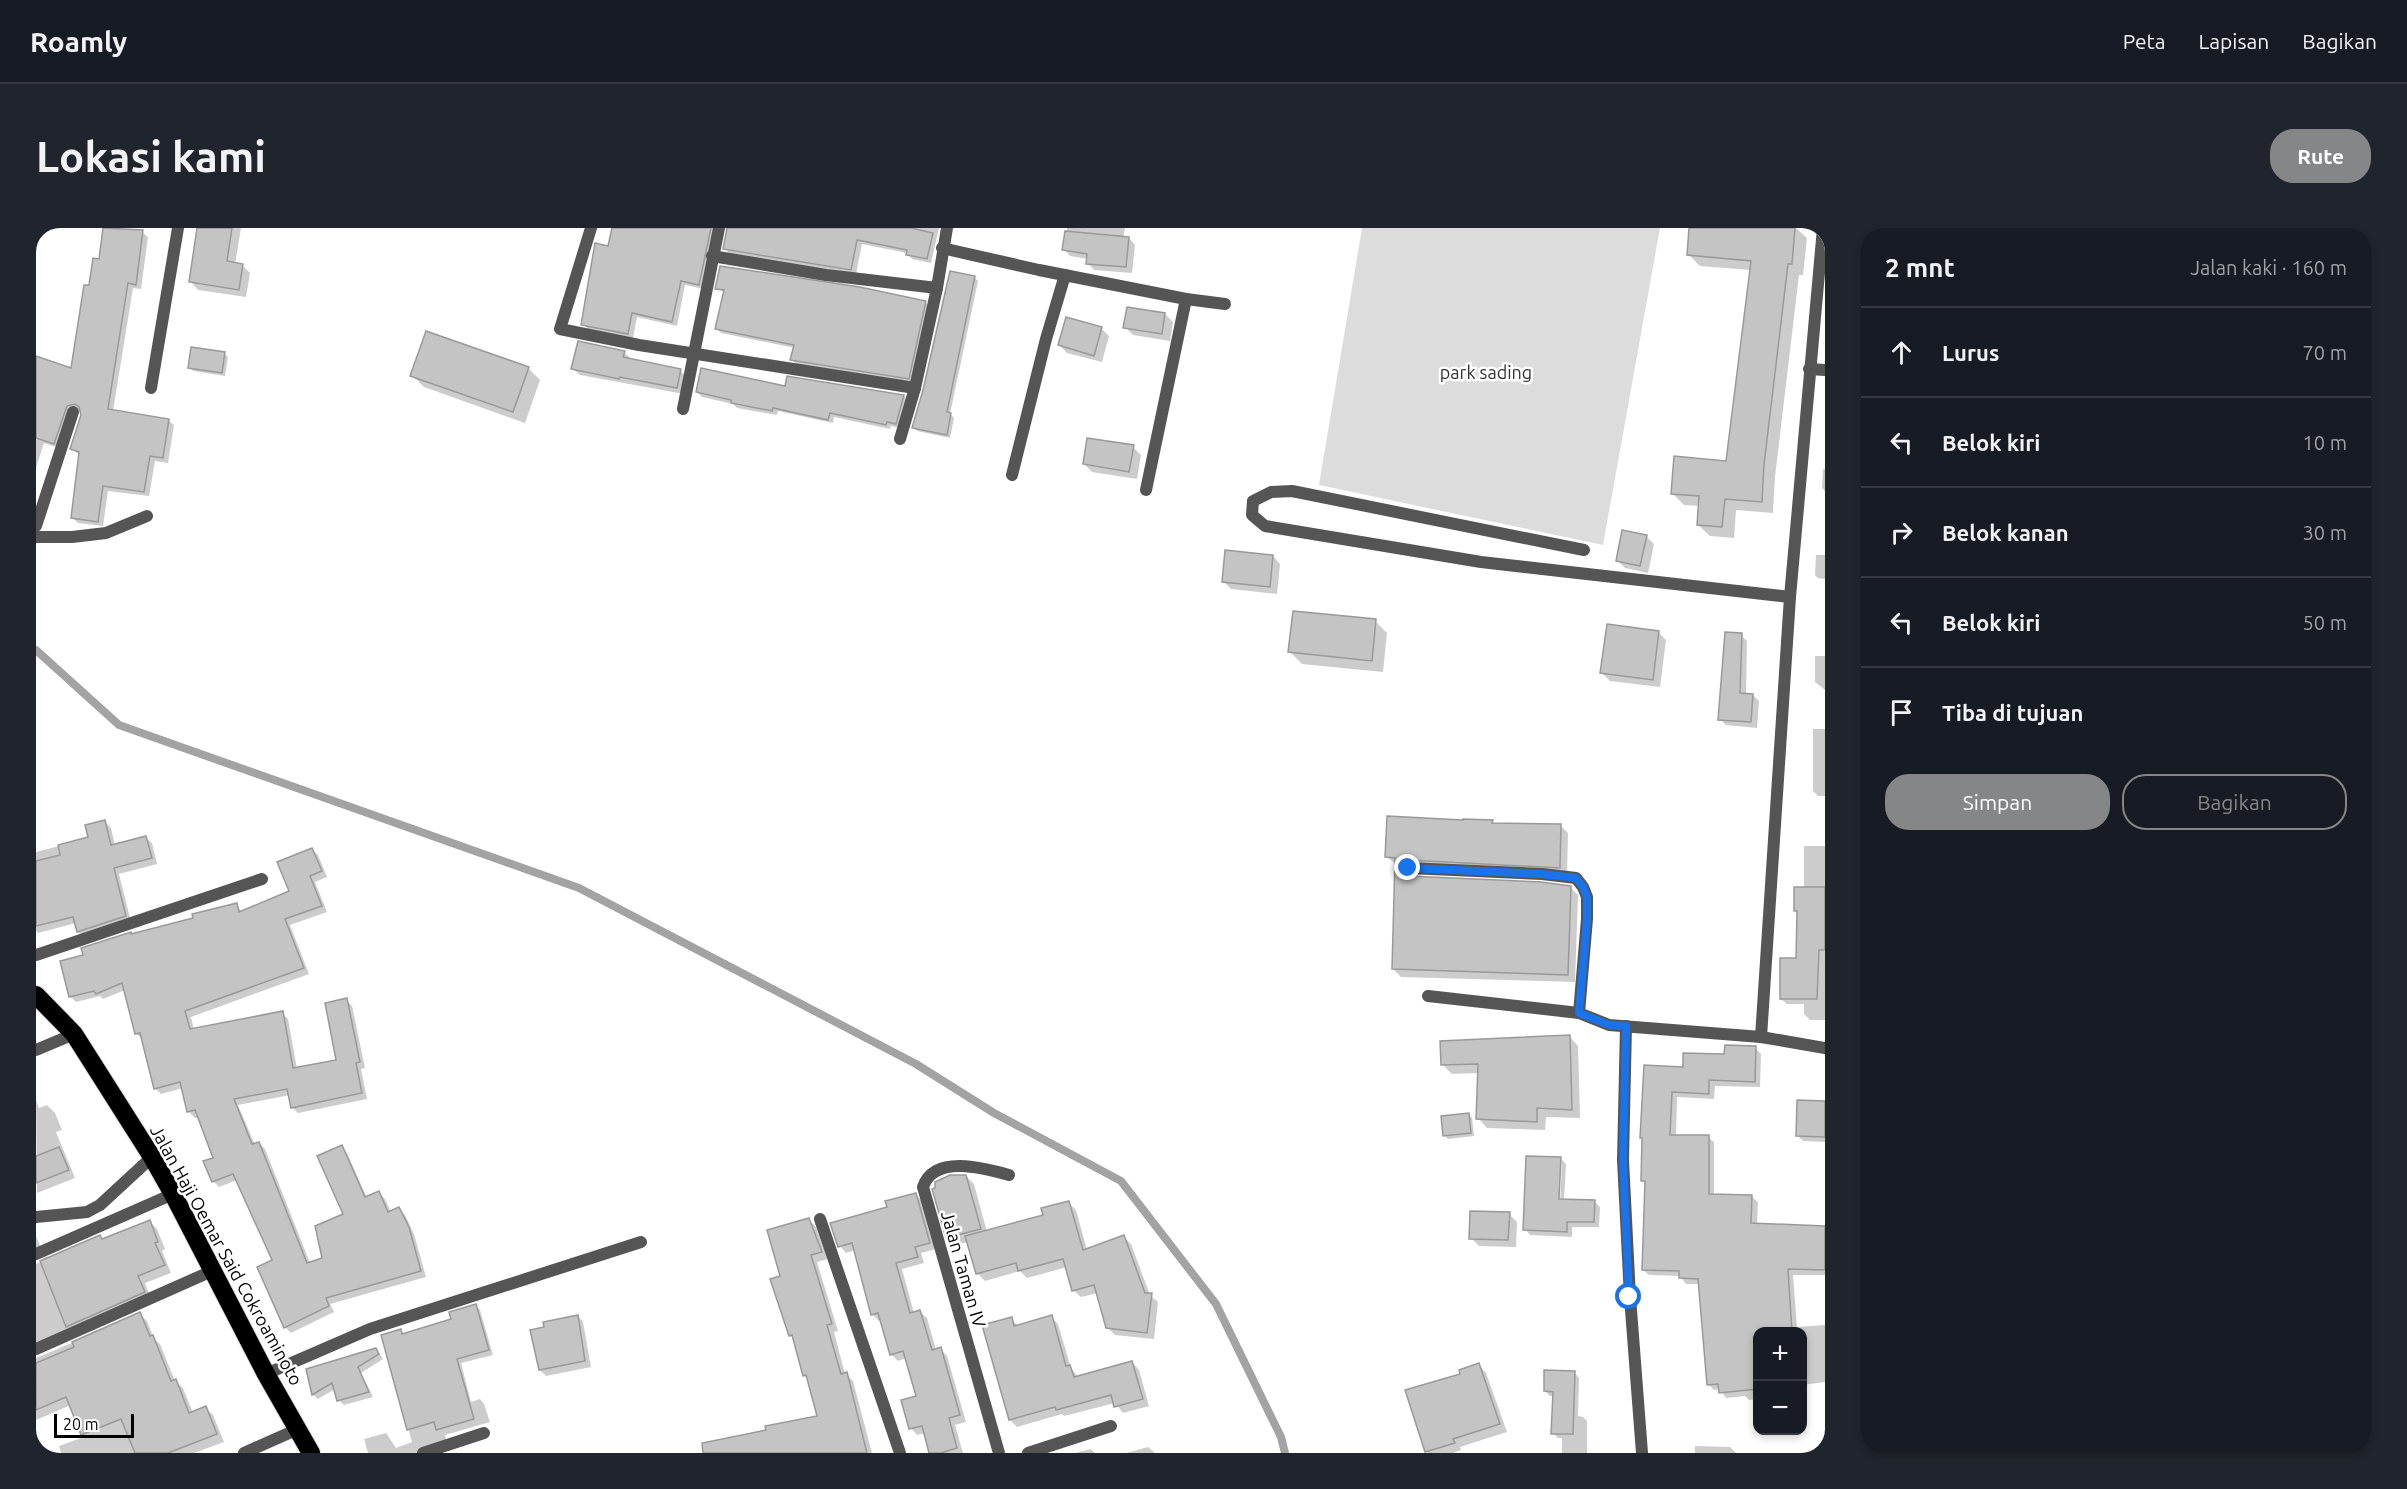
<!DOCTYPE html>
<html lang="id">
<head>
<meta charset="utf-8">
<style>
	:root { --surface:#171b24; --page:#20242c; --text:#f1f3f6; --muted:#9ea1a6; --line:#363941; --accent:#858687 }
	body { margin:0; font-family:Ubuntu,sans-serif; background:var(--page); color:var(--text) }
	.controls { position:absolute; right:18px; bottom:18px; display:grid; overflow:hidden; border-radius:12px; box-shadow:0 3px 9px #0003 }
	.controls button { width:54px; height:54px; display:grid; place-items:center; padding:0; border:0; border-bottom:2px solid var(--line); background:var(--surface); color:var(--text); font:30px sans-serif }
	.scale { position:absolute; left:18px; bottom:15px; width:80px; box-sizing:border-box; padding-left:6px; border:3px solid #000; border-top:0; font-size:16px; line-height:21px; white-space:nowrap; color:#000; -webkit-text-stroke:4px #fff; paint-order:stroke }
	.stop { position:absolute; width:18px; height:18px; margin:-14px; border:4px solid #1a73e8; border-radius:50%; background:#fff }
	.stop.end { background:#1a73e8; border-color:#fff; box-shadow:0 2px 6px #0008 }
	.list { margin:0; padding:0; list-style:none }
	h2 { display:flex; justify-content:space-between; align-items:center; height:78px; margin:0; padding:0 24px; font-size:26px }
	h2 small { font-size:20px; font-weight:400; color:var(--muted) }
	.list li { display:grid; grid-template-columns:39px 1fr auto; gap:18px; align-items:center; box-sizing:border-box; height:90px; padding:0 24px; border-top:2px solid var(--line) }
	.list b { display:block; font-size:22px; white-space:nowrap }
	.list em { font-size:20px; font-style:normal; color:var(--muted) }
	.actions { display:flex; gap:12px; padding:18px 24px }
	.actions a { flex:1; padding:14px 0; border:2px solid var(--accent); border-radius:24px; text-align:center; font-size:21px; color:var(--accent) }
	.actions .main { background:var(--accent); color:#fff }
	.icon { flex:none; width:33px; height:33px; fill:none; stroke:currentColor; stroke-width:2; stroke-linecap:round; stroke-linejoin:round }
	.map { position:relative; flex:none; width:1789px; height:1225px; overflow:hidden; border-radius:24px }
	header { display:flex; align-items:center; gap:36px; box-sizing:border-box; height:84px; padding:0 30px; background:var(--surface); border-bottom:2px solid var(--line) }
	header strong { font-size:28px }
	nav { display:flex; gap:33px; margin-inline-start:auto; font-size:21px }
	.intro { display:flex; align-items:center; justify-content:space-between; box-sizing:border-box; height:144px; padding:0 36px }
	h1 { margin:0; font-size:42px }
	.button { padding:15px 27px; border-radius:24px; background:var(--accent); color:#fff; font-size:21px; font-weight:700 }
	main { display:flex; gap:36px; padding:0 36px }
	aside { flex:1; background:var(--surface); border-radius:24px; box-shadow:0 3px 9px #0003 }
	.map>svg:first-child { display:block }
</style>
</head>
<body>
<header>
<strong>Roamly</strong>
<nav><a>Peta</a><a>Lapisan</a><a>Bagikan</a></nav>
</header>
<div class="intro"><h1>Lokasi kami</h1><a class="button">Rute</a></div>
<main>
<div class="map">
<svg width="1789" height="1225" viewBox="0 0 1789 1225">
	<rect width="100%" height="100%" fill="#fff"/>
	<polygon fill="#dcdcdc" points="1326,0 1624,0 1567,317 1283,257"/>
	<g fill="#0003" fill-rule="evenodd">
		<polygon points="69,0 106,4 112,9 105,61 97,60 77,183 132,192 138,197 132,235 119,233 113,268 72,263 67,298 42,295 36,289 44,227 35,221 47,182 45,181 37,182 23,220 8,215 0,240 0,137 36,142 54,59 64,32"/>
		<polygon points="163,0 205,0 199,36 206,37 214,45 210,69 162,62 155,54"/>
		<polygon points="577,0 682,0 668,61 649,57 641,98 601,89 597,110 552,101 547,96 573,20"/>
		<polygon points="692,0 903,0 895,35 876,31 871,25 826,16 820,46 694,26 689,21"/>
		<polygon points="1031,0 1089,0 1087,10 1093,10 1099,17 1096,45 1058,42 1052,35 1052,31 1034,28 1028,21"/>
		<polygon points="1655,0 1760,0 1771,10 1767,47 1763,47 1739,249 1737,285 1700,282 1698,310 1674,308 1662,297 1664,278 1648,277 1636,265 1692,235 1715,42 1664,38 1652,26"/>
		<polygon points="938,49 942,53 914,186 918,190 914,210 881,203 878,199"/>
		<polygon points="681,60 889,74 893,78 876,154 760,136 756,132 759,120 685,105 681,101 689,65"/>
		<polygon points="1129,86 1137,94 1134,113 1097,107 1089,99"/>
		<polygon points="1065,100 1073,108 1066,134 1031,125 1023,117"/>
		<polygon points="588,124 595,131 644,143 651,149 648,166 544,147 537,141"/>
		<polygon points="188,125 192,129 189,148 157,143 154,139"/>
		<polygon points="492,140 504,152 489,195 388,159 376,147"/>
		<polygon points="752,150 868,168 872,173 864,200 855,198 854,201 798,189 797,195 742,183 741,187 701,180 697,176 666,169 661,164 751,159"/>
		<polygon points="1097,219 1105,227 1101,251 1056,244 1048,236"/>
		<polygon points="1787,241 1789,241 1789,263 1786,260"/>
		<polygon points="1610,308 1618,316 1612,345 1589,340 1581,332"/>
		<polygon points="1780,327 1789,327 1789,351 1782,350 1779,347"/>
		<polygon points="1237,328 1244,336 1241,366 1195,361 1187,353"/>
		<polygon points="1339,393 1351,405 1347,444 1266,436 1254,424"/>
		<polygon points="1622,404 1630,412 1624,459 1574,453 1566,445"/>
		<polygon points="1705,407 1711,413 1710,467 1717,467 1723,473 1721,500 1690,497 1684,491"/>
		<polygon points="1779,428 1789,428 1789,462 1779,454"/>
		<polygon points="1777,501 1789,501 1789,568 1782,568 1777,563"/>
		<polygon points="1456,593 1459,596 1524,597 1532,605 1531,647 1372,644 1372,650 1534,659 1542,667 1539,754 1365,749 1357,741 1361,637 1351,629"/>
		<polygon points="69,594 75,600 79,617 110,610 116,615 121,636 83,646 95,694 48,710 42,704 40,695 2,705 0,703 0,624 54,610"/>
		<polygon points="1768,618 1789,618 1789,792 1774,792 1768,786 1768,776 1751,776 1745,771 1762,732 1763,685 1760,682 1768,661"/>
		<polygon points="276,621 282,627 291,649 279,654 291,684 254,697 273,746 155,789 158,802 246,785 252,791 261,841 302,833 310,772 316,778 329,840 325,841 331,871 262,885 256,879 254,867 202,877 219,917 223,915 229,921 274,1035 288,1031 309,987 305,919 311,925 331,970 343,965 349,971 355,984 363,981 369,987 378,1006 390,1049 294,1076 298,1084 255,1105 249,1099 238,1033 201,952 183,959 177,953 179,931 163,889 159,890 153,884 147,860 125,866 119,860 107,812 101,806 89,762 67,771 64,768 40,774 34,768 49,728 96,707 159,691 200,677 207,685 255,664"/>
		<polygon points="1533,808 1542,818 1544,890 1510,889 1509,902 1451,900 1442,890 1443,845 1416,846 1407,837"/>
		<polygon points="1719,820 1725,826 1724,859 1679,858 1678,871 1641,869 1640,908 1672,909 1678,914 1678,967 1716,969 1722,974 1721,997 1789,999 1789,1047 1757,1047 1761,1099 1789,1097 1789,1154 1766,1157 1766,1104 1722,1104 1722,1171 1713,1172 1709,1168 1690,1170 1684,1161 1678,1162 1672,1156 1664,1056 1650,1056 1644,1048 1613,1047 1607,1042 1610,956 1607,952 1608,911 1648,840"/>
		<polygon points="0,872 3,880 11,877 19,885 26,902 20,904 39,950 1,965"/>
		<polygon points="1789,874 1789,914 1767,913 1761,907"/>
		<polygon points="1433,887 1436,890 1438,908 1412,911 1409,908"/>
		<path d="M 1524,930 L 1530,936 L 1528,972 L 1558,973 L 1564,979 L 1563,999 L 1536,999 L 1536,1009 L 1494,1007 L 1489,1001 ZM 1523,933 L 1526,933 L 1524,978 L 1521,978 Z"/>
		<polygon points="930,948 938,956 951,1004 1009,988 1033,975 1040,982 1051,1022 1088,1009 1095,1016 1114,1067 1122,1074 1118,1111 1079,1107 1072,1100 1062,1065 1045,1069 1037,1062 1031,1039 991,1050 984,1043 949,1053 941,1045 932,1014 919,1017 912,1010"/>
		<polygon points="880,967 886,973 900,1021 885,1025 888,1035 866,1041 878,1085 884,1084 891,1090 900,1122 904,1121 911,1128 930,1194 919,1197 927,1225 894,1225 889,1205 881,1207 875,1200 881,1169 871,1130 862,1133 855,1126 845,1092 843,1093 836,1086 820,1022 810,1025 804,1018 853,980"/>
		<polygon points="1473,986 1481,994 1480,1019 1443,1018 1435,1010"/>
		<polygon points="773,992 780,999 792,1031 781,1034 802,1103 798,1104 809,1146 817,1153 836,1225 688,1225 731,1203 783,1189 772,1151 768,1147 758,1111 754,1107 746,1049"/>
		<polygon points="113,993 121,1001 129,1021 126,1023 135,1045 109,1055 115,1071 0,1126 0,1036 64,1009 67,1012"/>
		<polygon points="0,1008 7,1025 0,1031"/>
		<polygon points="440,1077 444,1082 457,1127 425,1135 435,1174 444,1171 448,1176 454,1194 409,1207 411,1214 386,1225 332,1225 328,1211 350,1205 360,1220 376,1214 347,1108 365,1103 369,1107 417,1092"/>
		<polygon points="104,1086 111,1093 118,1111 124,1116 139,1153 147,1160 157,1185 170,1180 177,1187 188,1214 158,1225 25,1225 23,1218 48,1209 35,1177 0,1192 0,1130"/>
		<polygon points="542,1088 547,1094 555,1139 510,1148 504,1142"/>
		<polygon points="1015,1089 1022,1096 1035,1140 1042,1149 1096,1134 1103,1142 1113,1178 1087,1185 1079,1175 1028,1188 1026,1186 981,1199 974,1192 975,1091 982,1098"/>
		<polygon points="340,1121 347,1131 325,1145 337,1169 308,1177 303,1172 299,1161 282,1171 277,1167 272,1142"/>
		<polygon points="1443,1137 1450,1145 1471,1204 1424,1219 1425,1222 1417,1225 1392,1225 1390,1223 1426,1147"/>
		<polygon points="1539,1145 1543,1150 1542,1188 1547,1189 1551,1193 1551,1225 1526,1225 1526,1210 1522,1210 1517,1205 1519,1168 1514,1168 1509,1163"/>
		<polygon points="1659,1218 1694,1219 1700,1225 1659,1225"/>
		<polygon points="1112,1219 1119,1225 1090,1225"/>
		<polygon points="1055,1221 1059,1225 1039,1225"/>
	</g>
	<g fill="none" stroke-linecap="round" stroke-linejoin="round">
		<polyline stroke="#a3a3a3" stroke-width="8" points="0,422 83,497 543,660 880,836 958,885 1085,953 1180,1076 1245,1209 1249,1225"/>
	</g>
	<g fill="#c4c4c4" stroke="#999" stroke-width="1.5">
		<polygon points="67,0 107,2 100,57 92,55 72,181 133,191 127,230 114,228 108,264 67,258 62,294 35,290 43,224 34,221 45,187 43,179 39,176 31,178 18,216 0,210 0,128 35,140 48,57 53,57 57,30 63,31"/>
		<polygon points="161,0 196,0 191,33 207,36 203,62 153,54"/>
		<polygon points="576,0 675,0 663,57 645,53 636,94 596,85 592,106 545,97 559,15 572,18"/>
		<polygon points="691,0 875,0 897,5 891,31 870,27 871,22 821,12 815,42 687,21"/>
		<polygon points="1653,0 1759,0 1756,36 1752,36 1728,237 1726,274 1689,271 1686,299 1661,297 1663,268 1635,266 1638,228 1690,233 1715,33 1651,27"/>
		<polygon points="1029,3 1093,9 1090,39 1050,36 1051,26 1026,22"/>
		<polygon points="684,38 824,59 890,73 873,151 754,132 758,117 679,101 688,62 679,61"/>
		<polygon points="914,43 939,48 911,184 915,185 911,207 876,200 887,162"/>
		<polygon points="1091,79 1129,85 1126,106 1087,100"/>
		<polygon points="1030,89 1066,99 1058,128 1022,117"/>
		<polygon points="390,103 493,139 477,184 374,148"/>
		<polygon points="542,113 589,123 587,129 645,141 641,160 584,149 583,151 535,141"/>
		<polygon points="155,119 189,124 186,145 152,140"/>
		<polygon points="665,140 749,158 751,148 868,167 860,196 851,194 850,197 794,185 792,192 737,180 736,183 695,175 695,172 660,164"/>
		<polygon points="1051,210 1098,217 1093,244 1047,236"/>
		<polygon points="1586,302 1611,307 1604,338 1580,333"/>
		<polygon points="1189,322 1237,327 1234,359 1186,354"/>
		<polygon points="1257,383 1340,391 1336,433 1252,424"/>
		<polygon points="1571,396 1623,403 1617,452 1564,445"/>
		<polygon points="1689,404 1706,405 1704,465 1717,466 1715,494 1682,492"/>
		<polygon points="1351,588 1427,592 1427,591 1457,592 1456,595 1525,596 1524,640 1372,632 1365,635 1364,640 1367,647 1372,648 1505,654 1535,658 1532,747 1356,741 1359,630 1349,629"/>
		<polygon points="69,592 75,617 110,608 116,630 78,640 90,688 41,704 37,689 0,698 0,633 24,627 22,617 52,609 49,597"/>
		<polygon points="276,620 286,643 274,648 286,678 249,691 268,740 149,783 154,801 247,783 257,840 300,832 289,775 311,770 324,834 320,835 326,865 255,880 251,861 198,871 216,916 223,914 271,1035 286,1030 279,998 307,986 281,928 306,917 329,969 343,963 352,984 363,979 373,999 385,1043 290,1070 293,1078 248,1100 221,1039 236,1032 197,946 176,954 167,933 177,930 159,882 151,884 144,854 118,861 104,805 99,806 86,755 60,766 58,763 33,769 24,733 47,727 45,720 95,704 95,706 157,690 156,686 201,675 203,684 246,666 253,663 241,634"/>
		<polygon points="1758,659 1789,659 1789,722 1783,722 1781,771 1744,771 1744,730 1760,730 1761,683 1758,683"/>
		<polygon points="1534,807 1536,882 1501,880 1501,894 1440,891 1442,836 1405,837 1404,813"/>
		<polygon points="1689,817 1720,818 1719,854 1673,852 1673,866 1636,864 1634,907 1673,907 1673,966 1716,967 1715,995 1789,998 1789,1042 1752,1041 1756,1104 1722,1104 1722,1161 1683,1165 1682,1156 1671,1157 1662,1051 1643,1050 1643,1043 1606,1042 1609,953 1605,953 1606,910 1604,910 1608,837 1647,839 1647,825 1688,826"/>
		<polygon points="1761,872 1789,873 1789,909 1760,908"/>
		<polygon points="1433,885 1435,905 1407,908 1405,888"/>
		<polygon points="23,919 33,942 0,955 0,928"/>
		<polygon points="1490,928 1525,929 1523,971 1559,972 1558,994 1531,994 1531,1004 1487,1002"/>
		<polygon points="914,947 930,947 945,1001 910,1010 896,961 899,960 899,954"/>
		<polygon points="880,965 894,1015 879,1019 882,1029 860,1035 874,1085 884,1082 896,1122 905,1119 924,1187 913,1190 921,1220 905,1225 893,1225 886,1198 873,1201 865,1172 880,1168 867,1123 854,1127 842,1085 835,1087 816,1015 802,1019 794,995 851,979 849,973"/>
		<polygon points="1033,973 1047,1022 1088,1007 1109,1065 1116,1065 1111,1105 1070,1100 1058,1057 1036,1063 1027,1031 982,1043 980,1035 940,1046 929,1008 1007,987 1005,980"/>
		<polygon points="1434,983 1474,984 1472,1012 1433,1011"/>
		<polygon points="773,990 786,1024 775,1027 796,1096 791,1097 805,1146 811,1144 831,1225 667,1225 666,1215 730,1202 729,1198 781,1188 770,1147 767,1148 756,1107 753,1108 734,1051 744,1048 731,1002"/>
		<polygon points="114,992 122,1014 119,1015 129,1037 102,1048 109,1064 30,1099 4,1033 64,1007 66,1011"/>
		<polygon points="440,1076 453,1122 421,1131 438,1191 400,1202 398,1194 371,1202 345,1107 365,1101 366,1106 415,1091 413,1084"/>
		<polygon points="104,1084 114,1108 117,1107 135,1153 140,1151 153,1185 170,1178 181,1206 132,1225 99,1225 85,1191 45,1207 30,1169 0,1182 0,1135 38,1119 36,1114"/>
		<polygon points="542,1087 549,1133 503,1142 494,1102 508,1099 507,1094"/>
		<polygon points="1016,1087 1030,1138 1034,1137 1038,1149 1096,1133 1107,1171 1078,1179 1075,1167 1020,1182 1019,1179 973,1192 946,1097 976,1089 978,1098"/>
		<polygon points="340,1120 343,1126 322,1139 333,1164 301,1173 296,1155 276,1167 270,1141"/>
		<polygon points="1443,1135 1464,1196 1417,1211 1419,1215 1389,1224 1369,1162 1424,1146 1423,1142"/>
		<polygon points="1508,1142 1539,1143 1537,1206 1515,1206 1517,1164 1508,1163"/>
	</g>
	<g fill="none" stroke-linecap="round" stroke-linejoin="round">
		<g stroke="#dbdbdb" stroke-width="20">
			<polyline id="highway" points="0,767 38,806 116,929 137,966 230,1146 275,1225"/>
		</g>
		<polyline stroke="#555" stroke-width="12" points="0,989 51,984 64,977 116,929"/>
		<g stroke="#555" stroke-width="12">
			<polyline points="555,0 524,101 603,117 879,160"/>
			<polyline points="906,20 1003,42 1150,71 1110,262"/>
			<polyline points="676,28 790,47 901,60"/>
			<polyline points="1150,71 1189,76"/>
			<polyline points="1773,141 1789,142"/>
			<polyline points="115,160 142,0"/>
			<polyline points="647,181 683,0"/>
			<polyline points="864,211 879,160 901,60 911,0"/>
			<polyline points="976,247 1010,111 1029,47"/>
			<polyline points="0,298 37,184"/>
			<polyline points="0,309 36,309 70,305 111,288"/>
			<polyline points="1548,322 1256,263 1235,264 1217,273 1216,287 1229,298 1445,334 1754,369"/>
			<polyline points="1372,640 1506,646 1540,650 1547,659 1551,669 1551,691 1543,785 1573,797 1725,809 1789,820"/>
			<polyline points="0,727 226,651"/>
			<polyline points="1392,768 1543,785"/>
			<polyline points="1590,798 1587,932 1594,1069 1606,1225"/>
			<polyline points="1725,809 1754,369 1787,0"/>
			<polyline points="0,822 38,806"/>
			<polyline points="784,991 864,1225"/>
			<polyline points="0,1026 137,966"/>
			<polyline points="0,1121 176,1043"/>
			<polyline points="230,1146 334,1101 605,1014"/>
			<polyline points="208,1225 262,1201"/>
			<polyline points="387,1225 448,1205"/>
			<path d="M 963,1225 L 887,959 C 898,926 948,940 973,947"/>
			<polyline points="992,1225 1075,1198"/>
		</g>
		<use href="#highway" stroke="#000" stroke-width="18"/>
	</g>
	<g fill="none" stroke-linecap="round" stroke-linejoin="round">
		<polyline stroke="#1a73e8" stroke-width="8" points="1372,640 1506,646 1540,650 1547,659 1551,669 1551,691 1543,785 1573,797 1590,798 1587,932 1593,1069"/>
	</g>
	<g text-anchor="middle" dominant-baseline="central" stroke-width="5" stroke-linejoin="round" paint-order="stroke">
		<g font-size="18" fill="#333" stroke="#fff">
			<text x="1450" y="144">park sading</text>
		</g>
		<g font-size="18" fill="#000" stroke="#fff">
			<text transform="translate(191 1027) rotate(61)">Jalan Haji Oemar Said Cokroaminoto</text>
			<text transform="translate(928 1041) rotate(74)">Jalan Taman IV</text>
		</g>
	</g>
</svg>
<div class="controls">
<button>+</button>
<button>−</button>
</div>
<div class="scale">20 m</div>
<div class="stop" style="left:1593px;top:1069px"></div>
<div class="stop end" style="left:1372px;top:640px"></div>
</div>
<aside>
<h2>2 mnt<small>Jalan kaki · 160 m</small></h2>
<ul class="list">
<li><svg class="icon" aria-label="ahead" viewBox="0 0 24 24"><path d="M12 20V5M6 11l6-6 6 6"/></svg><div><b>Lurus</b></div><em>70 m</em></li>
<li><svg class="icon" aria-label="left" viewBox="0 0 24 24"><path d="M17 20v-9H6M10 6l-5 5 5 5"/></svg><div><b>Belok kiri</b></div><em>10 m</em></li>
<li><svg class="icon" aria-label="right" viewBox="0 0 24 24"><path d="M7 20v-9h11M14 6l5 5-5 5"/></svg><div><b>Belok kanan</b></div><em>30 m</em></li>
<li><svg class="icon" aria-label="left" viewBox="0 0 24 24"><path d="M17 20v-9H6M10 6l-5 5 5 5"/></svg><div><b>Belok kiri</b></div><em>50 m</em></li>
<li><svg class="icon" aria-label="arrive" viewBox="0 0 24 24"><path d="M6 21V4h12l-3 4 3 4H6"/></svg><div><b>Tiba di tujuan</b></div></li>
</ul>
<div class="actions"><a class="main">Simpan</a><a>Bagikan</a></div>
</aside>
</main>
</body>
</html>
